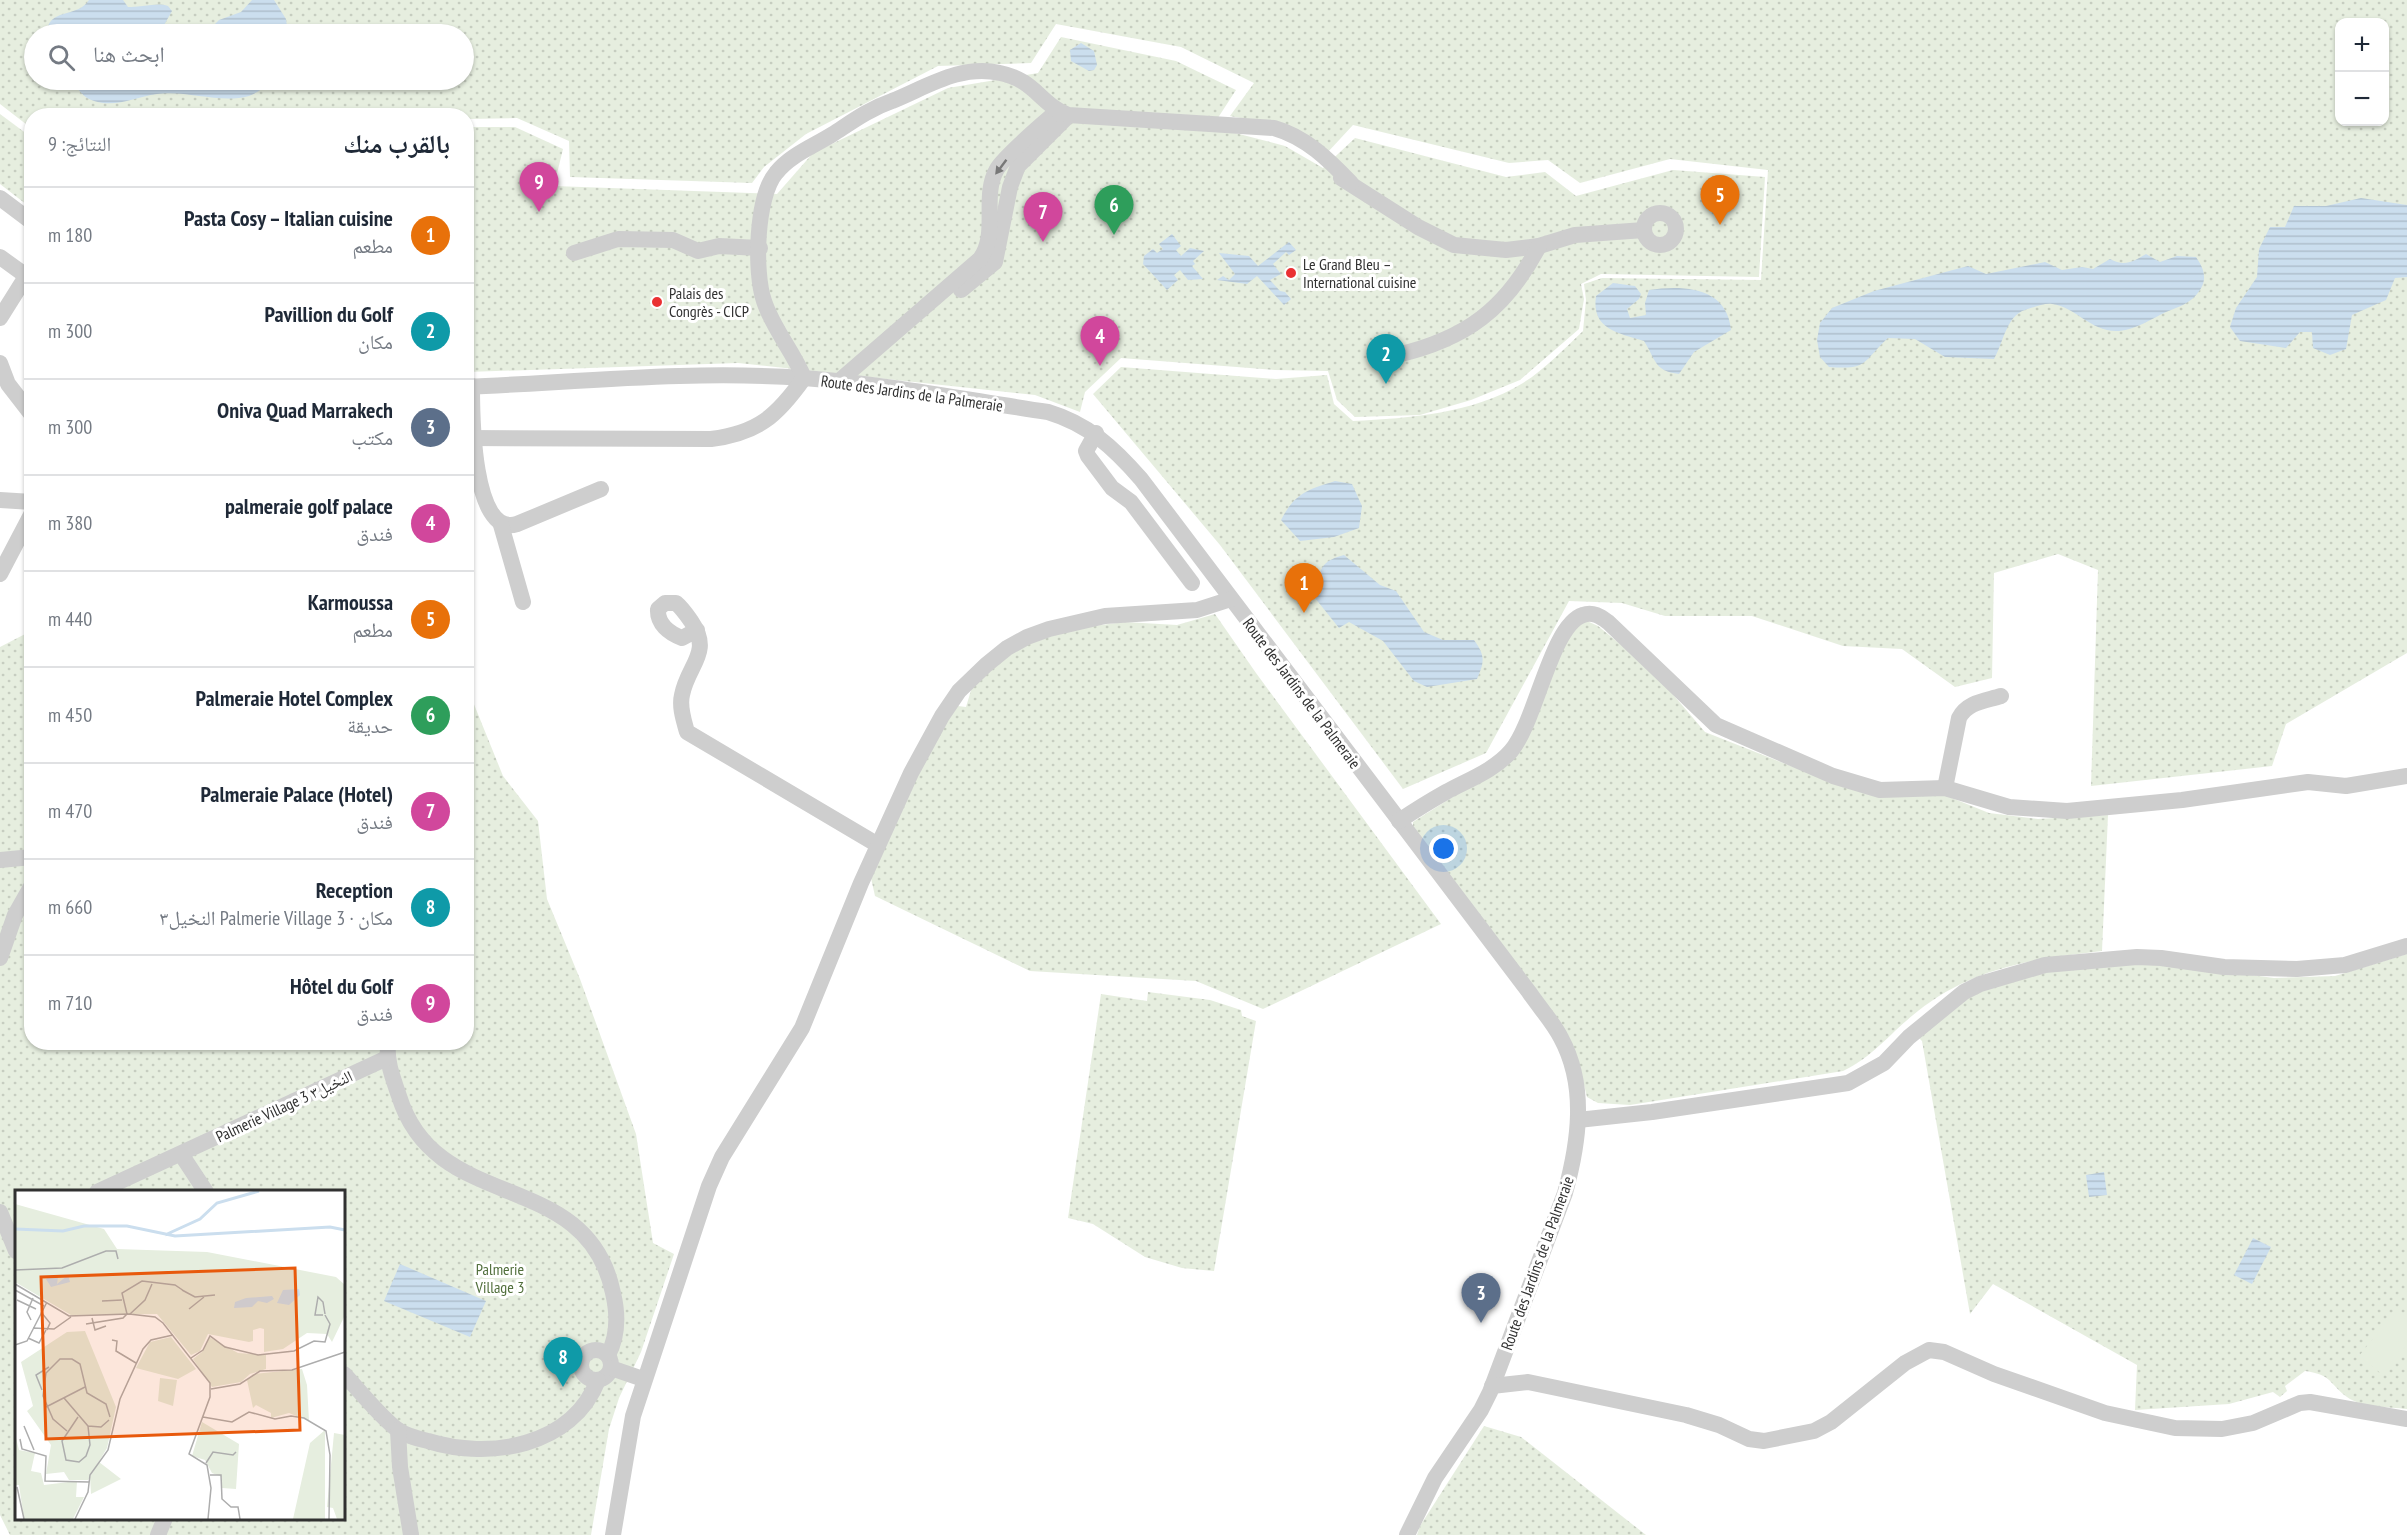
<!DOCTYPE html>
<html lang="ar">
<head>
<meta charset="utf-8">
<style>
	:root { --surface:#fff; --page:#f2f2f3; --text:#1f2937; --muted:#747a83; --line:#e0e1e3; --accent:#111827 }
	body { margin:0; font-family:"PT Sans Narrow","Noto Naskh Arabic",sans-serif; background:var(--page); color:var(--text); direction:rtl }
	.controls { position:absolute; right:18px; top:18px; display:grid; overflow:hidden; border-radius:12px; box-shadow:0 2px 4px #0004 }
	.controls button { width:54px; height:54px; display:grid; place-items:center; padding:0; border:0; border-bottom:2px solid var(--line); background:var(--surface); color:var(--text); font:30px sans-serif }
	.you { position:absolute; left:1444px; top:849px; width:21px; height:21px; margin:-15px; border:4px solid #fff; border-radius:50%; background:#1a73e8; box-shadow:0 0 0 9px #1a73e833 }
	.badge { display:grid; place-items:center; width:39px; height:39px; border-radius:50%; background:var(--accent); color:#fff; font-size:20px; font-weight:700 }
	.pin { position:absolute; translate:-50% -50px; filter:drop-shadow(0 2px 3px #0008) }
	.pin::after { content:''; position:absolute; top:32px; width:21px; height:18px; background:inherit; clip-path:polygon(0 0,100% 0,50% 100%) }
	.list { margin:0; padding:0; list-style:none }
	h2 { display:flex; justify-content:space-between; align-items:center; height:78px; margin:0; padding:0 24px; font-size:26px }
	h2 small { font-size:20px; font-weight:400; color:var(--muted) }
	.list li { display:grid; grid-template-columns:39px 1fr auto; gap:18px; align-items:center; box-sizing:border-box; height:96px; padding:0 24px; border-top:2px solid var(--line) }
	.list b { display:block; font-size:22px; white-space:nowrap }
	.list p { margin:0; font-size:20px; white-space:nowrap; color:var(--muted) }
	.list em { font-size:20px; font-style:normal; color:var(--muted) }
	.icon { flex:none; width:33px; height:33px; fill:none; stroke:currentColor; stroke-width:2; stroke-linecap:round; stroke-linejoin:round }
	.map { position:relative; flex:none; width:2407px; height:1535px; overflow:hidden; direction:ltr }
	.search { position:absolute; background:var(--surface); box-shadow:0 2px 4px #0004; left:24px; top:24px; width:450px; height:66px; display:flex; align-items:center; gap:15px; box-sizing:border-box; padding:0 21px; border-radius:33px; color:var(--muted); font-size:22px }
	.panel { position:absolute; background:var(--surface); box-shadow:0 2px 4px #0004; left:24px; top:108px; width:450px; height:942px; border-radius:24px; direction:rtl }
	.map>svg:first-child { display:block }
</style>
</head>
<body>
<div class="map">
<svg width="2407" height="1535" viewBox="0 0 2407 1535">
	<defs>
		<pattern id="grass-dots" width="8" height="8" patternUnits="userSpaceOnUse" patternTransform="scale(1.5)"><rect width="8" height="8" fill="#e6eedf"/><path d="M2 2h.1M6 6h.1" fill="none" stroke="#c6cdc0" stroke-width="1.8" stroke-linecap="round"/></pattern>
		<pattern id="water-rules" width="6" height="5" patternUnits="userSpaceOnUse" patternTransform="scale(1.5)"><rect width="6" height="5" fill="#cbdeee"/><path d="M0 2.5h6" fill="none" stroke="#afbfcd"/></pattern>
	</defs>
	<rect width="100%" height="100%" fill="#fff"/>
	<g fill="url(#grass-dots)" fill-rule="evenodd">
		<path d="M 0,0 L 2407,0 L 2407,653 L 2286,724 L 2272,766 L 2091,786 L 2098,570 L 2058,554 L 1994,573 L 1992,678 L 1955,687 L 1902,649 L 1843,646 L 1752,616 L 1665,616 L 1622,603 L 1569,601 L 1486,753 L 1403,789 L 1220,545 L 1093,394 L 1121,367 L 1276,379 L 1327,375 L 1334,404 L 1353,421 C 1411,418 1472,414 1523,383 C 1544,370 1564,349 1583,331 L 1586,300 L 1584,284 L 1602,278 L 1761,280 L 1768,170 L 1670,159 L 1580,183 L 1548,160 L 1509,163 L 1353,125 L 1327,153 L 1293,128 L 1230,116 L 1254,83 L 1181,47 L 1056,24 L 1031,63 L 938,66 L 806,134 L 764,167 L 752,183 L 570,177 L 569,141 L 517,118 L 467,119 L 466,116 L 32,116 L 31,128 L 0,104 ZM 2340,22 L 2384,22 L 2384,122 L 2340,122 ZM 34,34 L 464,34 L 464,80 L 34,80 Z"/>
		<polygon points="1061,37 1176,61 1236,90 1212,127 1285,146 1323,168 1355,138 1506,177 1545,172 1576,196 1673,170 1765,177 1759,277 1601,274 1581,284 1584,299 1579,329 1520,380 1471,400 1420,415 1355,417 1337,400 1328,371 1275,370 1121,358 1085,392 1080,412 1035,395 738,363 467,372 466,127 515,127 563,149 554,186 777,194 813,153 948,88 1038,73"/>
		<polygon points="0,114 31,137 31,208 0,184"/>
		<polygon points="1215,614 1256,673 1441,924 1263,1009 1196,981 1030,971 875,896 871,878 950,705 966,707 972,687 1013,651 1060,630 1125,622 1177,625"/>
		<path d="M 1587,621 L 1598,626 L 1652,670 L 1705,732 L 1844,787 L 1942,794 L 1989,813 L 2038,819 L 2108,815 L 2102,951 C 2033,959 1974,967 1918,1011 C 1892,1031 1873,1057 1843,1071 L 1630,1105 L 1598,1103 L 1587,1097 L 1583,1081 L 1413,830 L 1413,822 L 1503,765 L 1572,629 Z"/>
		<path d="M 31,631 L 32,1042 L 466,1042 L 467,687 L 503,776 L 538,821 L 547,899 L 580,979 L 636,1134 L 653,1243 L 674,1254 L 641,1352 L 619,1398 L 609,1429 L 591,1535 L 10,1535 L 0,1515 L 0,647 ZM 16,1192 L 344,1192 L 344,1518 L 16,1518 Z"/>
		<path d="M 2407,954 L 2407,1409 C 2389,1407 2362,1408 2347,1397 C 2328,1383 2333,1375 2305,1371 L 2285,1386 L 2287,1391 L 2280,1397 L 2273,1392 L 2229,1404 L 2135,1410 L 2137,1365 L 1993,1284 L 1970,1314 L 1922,1041 L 1915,1034 L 1977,990 L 2070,966 L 2154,962 L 2274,978 L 2335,976 Z"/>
		<polygon points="1148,992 1210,1000 1241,1010 1242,1016 1256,1021 1214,1271 1182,1268 1145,1257 1093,1224 1068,1218 1101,994 1147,1001"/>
		<polygon points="1484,1426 1521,1437 1646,1535 1417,1535 1420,1526"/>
	</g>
	<polygon fill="#e6eedf" points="2395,1311 2407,1320 2407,1345 2383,1375 2359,1356"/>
	<g fill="url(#water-rules)">
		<path d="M 89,0 L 123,0 L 128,7 C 141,8 156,2 168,6 L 172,11 L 159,34 L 47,34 C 47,7 77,19 89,0 Z"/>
		<polygon points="252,0 274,0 286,19 288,34 185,34 187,30 211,28 219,20 241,12"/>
		<polygon points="1081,43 1094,51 1097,65 1094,70 1089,71 1071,61 1070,50"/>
		<path d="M 72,80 L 271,80 C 265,86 258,93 249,96 C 220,104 187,90 157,94 C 135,97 116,108 94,101 C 83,98 78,89 72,80 Z"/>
		<polygon points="2361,198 2407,205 2407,277 2395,278 2386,300 2352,315 2346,349 2330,355 2313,348 2312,332 2300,332 2286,348 2240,341 2230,327 2236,308 2257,277 2259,249 2270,227 2285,227 2294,206 2326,206"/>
		<polygon points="1172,234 1181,246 1176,250 1181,256 1190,248 1204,251 1193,261 1195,264 1192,266 1203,279 1188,280 1180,270 1174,275 1178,280 1167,290 1143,264 1144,256 1153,249 1157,253 1163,249 1159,244"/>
		<polygon points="1289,242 1296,250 1289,255 1286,252 1273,264 1281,274 1270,280 1280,291 1285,292 1291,299 1284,305 1257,276 1247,284 1217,280 1223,276 1229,280 1235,274 1219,253 1249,256 1258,266"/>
		<path d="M 2146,254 L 2160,262 L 2177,256 L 2196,257 C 2205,270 2208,281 2197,294 C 2189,304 2178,307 2166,312 C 2151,319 2137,329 2119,331 C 2092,333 2076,307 2052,304 C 2044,303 2032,308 2025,310 C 2006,316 2003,344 1994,359 L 1945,357 L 1915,339 L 1888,338 C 1862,362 1869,370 1829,367 L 1820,357 L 1817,340 L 1820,323 L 1832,308 L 1874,291 L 1968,266 L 1986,274 L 2045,262 L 2062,270 L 2082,267 L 2093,269 L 2110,259 C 2124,267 2133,262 2146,254 Z"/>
		<path d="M 1613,283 L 1635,286 L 1641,294 L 1639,299 L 1627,309 L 1630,318 L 1646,315 L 1645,303 L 1649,290 C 1684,285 1727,287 1731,330 L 1694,352 L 1679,374 C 1654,371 1656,360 1644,341 C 1619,333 1591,330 1596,296 Z"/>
		<path d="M 1335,481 L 1352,484 L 1362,506 L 1359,528 L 1334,537 L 1300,541 L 1281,520 C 1295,493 1307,490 1335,481 Z"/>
		<path d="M 1344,555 L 1380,585 L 1396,591 L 1424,632 L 1443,640 L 1474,640 C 1485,655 1485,662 1477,679 L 1427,687 L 1414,681 L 1383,641 L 1349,622 L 1339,628 L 1311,593 C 1325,572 1314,563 1344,555 Z"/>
		<polygon points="2104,1172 2107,1195 2089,1197 2086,1175"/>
		<polygon points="2253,1238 2271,1247 2252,1284 2234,1275"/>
		<polygon points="400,1264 486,1301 470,1337 384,1301"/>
	</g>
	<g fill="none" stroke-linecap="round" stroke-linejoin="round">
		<g stroke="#cecece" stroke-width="16">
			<polyline points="1341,178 1418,227 1454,245 1506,250 1539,246 1575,235 1644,230"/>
			<polyline points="0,198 32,222"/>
			<circle cx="1660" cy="229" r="16"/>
			<polyline points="574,253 618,239 673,240 698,251 719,246 760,248"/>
			<polyline points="0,257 25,275"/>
			<polyline points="961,290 995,262 1010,187 1018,166 1066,118"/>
			<polyline points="0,318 32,267"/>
			<path d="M 1397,355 C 1466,339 1506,309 1539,246"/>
			<polyline points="0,363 8,384 32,415"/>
			<path d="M 838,382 L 980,259 C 999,234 981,196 997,169 C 1005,155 1043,124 1057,111"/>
			<path d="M 472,386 C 472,413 472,538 517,524 L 601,489"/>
			<path d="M 466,387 C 579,382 692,370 804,378 C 885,384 967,400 1048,412 C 1088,424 1113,447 1141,479 L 1529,992 C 1539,1007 1553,1022 1561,1038 C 1587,1086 1579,1142 1565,1193 L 1490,1392 L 1481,1410 L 1435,1478 L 1407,1535"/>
			<polyline points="1096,433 1086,451 1088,456 1112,488 1131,502 1192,583"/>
			<path d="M 466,438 L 711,439 C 758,433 777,416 804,378 C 793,351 773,329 764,301 C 754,272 756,197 776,173 C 790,155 814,146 833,134 C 853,121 869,109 892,101 C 927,87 960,64 1000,73 C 1035,80 1040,104 1068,115 L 1274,128 C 1306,137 1329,160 1351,183"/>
			<polyline points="0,500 32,502"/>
			<polyline points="501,525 523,602"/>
			<polyline points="0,574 32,513"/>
			<path d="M 697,630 L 682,638 C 669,633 657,624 658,609 L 665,603 L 676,603 C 682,608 686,614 691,621 C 713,653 688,664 682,695 C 679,707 684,721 687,732 L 878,845"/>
			<path d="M 1945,788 L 1959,718 C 1967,702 1985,701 2001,696"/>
			<path d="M 1399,821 C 1414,811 1430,801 1446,792 C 1468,780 1495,770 1511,751 C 1536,722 1551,625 1583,615 C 1593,611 1601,617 1608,622 L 1716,725 L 1833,776 L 1880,790 L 1945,788 L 2009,807 L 2067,811 L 2182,800 L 2308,782 L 2346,786 L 2407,776"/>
			<polyline points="0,860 32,857"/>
			<polyline points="0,958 15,915 32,885"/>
			<path d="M 388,1042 C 386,1062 393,1078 399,1096 C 436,1216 587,1166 613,1293 C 618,1314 618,1336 608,1355"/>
			<polyline points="1578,1120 1652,1112 1848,1083 1884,1063 1909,1037 1964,992 1980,984 2045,965 2137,957 2161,958 2224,967 2297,969 2345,965 2407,946"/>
			<polyline points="181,1154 206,1192"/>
			<polyline points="97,1192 387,1058"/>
			<polyline points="0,1212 16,1251"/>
			<circle cx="596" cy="1365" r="15"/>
			<polyline points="611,1368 643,1379"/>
			<path d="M 344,1374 C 358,1389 382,1419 398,1430 C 406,1436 419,1439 428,1441 C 489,1460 572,1447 598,1380"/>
			<polyline points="1492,1386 1528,1382 1686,1415 1719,1425 1749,1439 1764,1441 1814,1431 1831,1422 1905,1363 1929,1350 1944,1352 1994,1374 2105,1413 2175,1428 2222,1429 2253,1423 2300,1403 2310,1402 2407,1419"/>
			<polyline points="398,1430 400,1467 411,1535"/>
			<polyline points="158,1535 165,1518"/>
			<polyline points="613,1535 633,1416 709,1186 722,1157 802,1028 861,883 911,773 942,716 959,691 986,665 1007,648 1027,637 1049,629 1105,616 1197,610 1231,599"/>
		</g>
	</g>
	<defs><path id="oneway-solid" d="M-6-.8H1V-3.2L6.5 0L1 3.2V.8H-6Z" transform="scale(1.5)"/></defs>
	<use fill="#787878" href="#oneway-solid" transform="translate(1001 167) rotate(127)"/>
	<g fill="#ea3133" stroke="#fff" stroke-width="2">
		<circle cx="1291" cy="273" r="6"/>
		<circle cx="657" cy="302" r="6"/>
	</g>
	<g text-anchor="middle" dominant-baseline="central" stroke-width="6" stroke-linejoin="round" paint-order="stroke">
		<g font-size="16" fill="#313131" stroke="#fff" text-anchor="start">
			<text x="1303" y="264">Le Grand Bleu –<tspan x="1303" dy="18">International cuisine</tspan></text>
			<text x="669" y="293">Palais des<tspan x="669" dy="18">Congrès - CICP</tspan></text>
		</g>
		<g font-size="16" fill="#313131" stroke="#fff">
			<text transform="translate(912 393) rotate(8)">Route des Jardins de la Palmeraie</text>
			<text transform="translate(1302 693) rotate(53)">Route des Jardins de la Palmeraie</text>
			<text transform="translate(284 1106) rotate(-25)">Palmerie Village 3 النخيل٣</text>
			<text transform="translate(1537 1263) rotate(-70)">Route des Jardins de la Palmeraie</text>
		</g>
		<g font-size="16" fill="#516f3c" stroke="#fff">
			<text x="500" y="1269">Palmerie<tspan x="500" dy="18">Village 3</tspan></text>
		</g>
	</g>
	<g transform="translate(15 1190)">
		<rect width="330" height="330" fill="#fff"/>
		<path d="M 0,14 L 89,39 L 102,59 L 192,62 L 321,87 L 330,95 L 330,125 L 317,152 L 312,144 L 292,143 L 268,159 L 249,162 L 249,139 L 245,138 L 238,140 L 238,151 L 234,152 L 193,144 L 185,161 L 176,165 L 142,124 L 56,125 L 0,92 ZM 70,141 L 101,217 L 92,258 L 73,290 L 54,290 L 49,282 L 31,284 L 36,255 L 12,221 L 18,216 L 6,172 L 52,142 ZM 156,147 L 181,179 L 163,189 L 121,178 L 135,152 ZM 194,147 L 223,163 L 251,165 L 251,179 L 235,184 L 226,192 L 197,197 L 178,169 L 187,162 ZM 287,179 L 292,195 L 294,231 L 274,223 L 256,228 L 256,223 L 241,215 L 238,218 L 232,190 L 238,184 ZM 145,188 L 162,190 L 158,216 L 143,211 ZM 187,232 L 224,254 L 221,299 L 207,298 L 207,287 L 197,283 L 190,270 L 177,266 ZM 310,240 L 310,329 L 278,329 L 295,253 ZM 319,243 L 330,245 L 330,329 L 322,329 L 318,318 L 312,317 ZM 0,244 L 4,260 L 20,263 L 16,281 L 26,283 L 29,295 L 62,291 L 61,307 L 69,307 L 58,329 L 9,329 L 4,295 L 0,295 ZM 84,272 L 106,289 L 76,304 L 75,287 Z" fill="#e6eedf"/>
		<path d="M 36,85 L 43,87 L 42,94 L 53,85 L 55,92 L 36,97 L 31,89 ZM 284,99 L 285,105 L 274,115 L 262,113 L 268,100 ZM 257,106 L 259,109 L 252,113 L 243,111 L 237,117 L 219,118 L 220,112 L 231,108 Z" fill="#cbdeee"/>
		<path fill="none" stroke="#cbdeee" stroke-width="3" d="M 0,39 L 48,41 L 69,36 L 112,36 L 160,46 L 315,37 L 330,40M 150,45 L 185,29 L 202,13 L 244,1"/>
		<path fill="none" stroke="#adadad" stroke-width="1.5" d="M 0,80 L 47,78 L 91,61 L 101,61 L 103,69M 0,94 L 54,126 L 114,124 L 140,127 L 148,133 L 195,193 L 195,207 L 174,264 L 192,275 L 196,298 L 193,329M 0,100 L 29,116M 167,100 L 180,107 L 200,105M 2,110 L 21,119M 87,111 L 107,110M 174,119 L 189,107M 26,122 L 35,133 L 32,140M 115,124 L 130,110 L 137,94M 308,125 L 300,125 L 303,107 L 308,112 L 310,124M 77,128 L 80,140 L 91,136M 16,130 L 12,122 L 18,108M 71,134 L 108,128 L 112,124 L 107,103 L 127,91 L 160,95 L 169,101M 18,138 L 39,139 L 56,127M 13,148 L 24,153 L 31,140M 97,150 L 102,151 L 101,161 L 121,173M 0,155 L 12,151 L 32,112M 176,168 L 188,160 L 195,146 L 210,157 L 243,165 L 279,161 L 299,151 L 310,152 L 315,134 L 310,125M 196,199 L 225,194 L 245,181 L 277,180 L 330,162M 27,200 L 21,185 L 34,177M 49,208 L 73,236 L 86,237 L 94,230M 31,217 L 70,197M 63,227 L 47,251 L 51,270 L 64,272 L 71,266 L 75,255 L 73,236M 188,227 L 217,232 L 234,222 L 260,229 L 276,226 L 289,228 L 311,241 L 315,265 L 314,329M 9,236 L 19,260M 52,241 L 38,229 L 28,206 L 31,183 L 45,169 L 57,169 L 65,174 L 72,203 L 91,214 L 95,227M 5,249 L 7,259 L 31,266 L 30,291 L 74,292M 191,273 L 198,262 L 218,265 L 221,262M 195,285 L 206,285 L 207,309 L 216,317 L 223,317 L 225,329M 2,297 L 9,329M 60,329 L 73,302 L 75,285 L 93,260 L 105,209 L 128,159 L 136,150 L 158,145"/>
		<path fill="#e8590c" fill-opacity="0.15" stroke="#e8590c" stroke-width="3" d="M 280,78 L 285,240 L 31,249 L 26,87 Z"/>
		<rect width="330" height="330" fill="none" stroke="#313131" stroke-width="3"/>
	</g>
</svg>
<div class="controls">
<button>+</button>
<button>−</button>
</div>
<div class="you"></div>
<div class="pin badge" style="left:1304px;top:613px;background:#e8710a">1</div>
<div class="pin badge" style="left:1386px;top:384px;background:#0f9aa8">2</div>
<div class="pin badge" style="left:1481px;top:1323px;background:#5c6f8a">3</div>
<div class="pin badge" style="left:1100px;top:366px;background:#d1479c">4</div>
<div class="pin badge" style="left:1720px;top:225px;background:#e8710a">5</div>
<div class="pin badge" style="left:1114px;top:235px;background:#2e9e5b">6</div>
<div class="pin badge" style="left:1043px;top:242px;background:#d1479c">7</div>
<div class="pin badge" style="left:563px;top:1387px;background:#0f9aa8">8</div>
<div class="pin badge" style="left:539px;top:212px;background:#d1479c">9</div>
<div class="search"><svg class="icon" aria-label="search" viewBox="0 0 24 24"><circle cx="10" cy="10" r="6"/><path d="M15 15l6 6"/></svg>ابحث هنا</div>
<section class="panel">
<h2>بالقرب منك<small>النتائج: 9</small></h2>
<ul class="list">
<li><span class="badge" style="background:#e8710a">1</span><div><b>Pasta Cosy – Italian cuisine</b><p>مطعم</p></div><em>180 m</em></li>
<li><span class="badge" style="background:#0f9aa8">2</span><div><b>Pavillion du Golf</b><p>مكان</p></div><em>300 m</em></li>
<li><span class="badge" style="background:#5c6f8a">3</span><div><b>Oniva Quad Marrakech</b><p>مكتب</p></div><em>300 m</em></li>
<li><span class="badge" style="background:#d1479c">4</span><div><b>palmeraie golf palace</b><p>فندق</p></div><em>380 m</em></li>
<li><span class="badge" style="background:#e8710a">5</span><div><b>Karmoussa</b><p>مطعم</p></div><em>440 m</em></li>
<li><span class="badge" style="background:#2e9e5b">6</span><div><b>Palmeraie Hotel Complex</b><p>حديقة</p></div><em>450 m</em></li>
<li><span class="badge" style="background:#d1479c">7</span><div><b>(Hotel) Palmeraie Palace</b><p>فندق</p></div><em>470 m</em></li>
<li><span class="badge" style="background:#0f9aa8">8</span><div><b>Reception</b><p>مكان · Palmerie Village 3 النخيل٣</p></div><em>660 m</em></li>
<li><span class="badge" style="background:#d1479c">9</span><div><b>Hôtel du Golf</b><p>فندق</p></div><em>710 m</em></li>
</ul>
</section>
</div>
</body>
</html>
